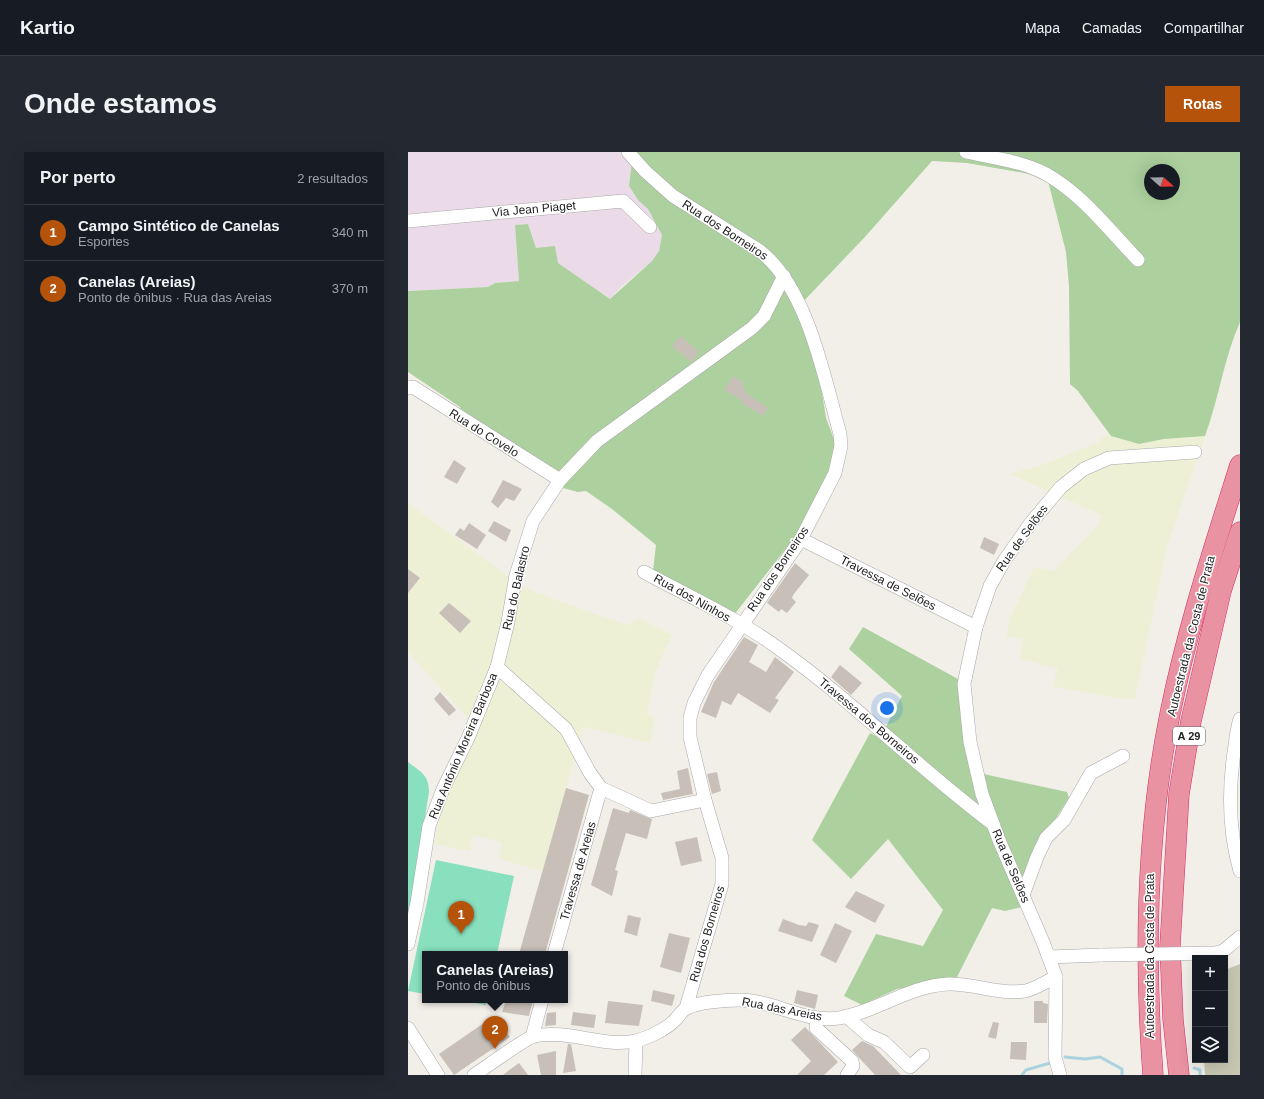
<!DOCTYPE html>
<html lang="pt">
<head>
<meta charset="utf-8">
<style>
	:root { --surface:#171b24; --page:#242831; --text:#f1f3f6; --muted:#9ea1a6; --line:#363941; --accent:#b45309 }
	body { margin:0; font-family:Arial,sans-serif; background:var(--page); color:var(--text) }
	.controls { position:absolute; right:12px; bottom:12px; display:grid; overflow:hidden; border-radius:0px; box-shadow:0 4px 16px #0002 }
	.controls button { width:36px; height:36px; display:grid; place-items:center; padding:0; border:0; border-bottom:1px solid var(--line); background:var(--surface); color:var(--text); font:20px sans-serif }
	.compass { position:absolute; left:736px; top:12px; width:36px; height:36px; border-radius:50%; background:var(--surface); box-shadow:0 4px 16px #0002; rotate:110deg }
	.you { position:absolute; left:479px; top:556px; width:14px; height:14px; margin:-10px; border:3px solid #fff; border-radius:50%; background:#1a73e8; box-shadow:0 0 0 6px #1a73e833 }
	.badge { display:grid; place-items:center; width:26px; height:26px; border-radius:50%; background:var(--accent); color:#fff; font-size:13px; font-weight:700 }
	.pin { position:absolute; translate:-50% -33px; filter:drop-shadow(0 1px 2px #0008) }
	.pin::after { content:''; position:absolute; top:21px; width:14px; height:12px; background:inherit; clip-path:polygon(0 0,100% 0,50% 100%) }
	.popup { position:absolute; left:14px; top:799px; width:146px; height:52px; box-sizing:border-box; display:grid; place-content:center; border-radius:0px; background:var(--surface); filter:drop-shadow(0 1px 3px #0005); font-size:13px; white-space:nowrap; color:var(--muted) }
	.popup b { font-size:15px; color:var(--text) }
	.popup::after { content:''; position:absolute; left:50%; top:100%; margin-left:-8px; border:8px solid transparent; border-top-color:var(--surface) }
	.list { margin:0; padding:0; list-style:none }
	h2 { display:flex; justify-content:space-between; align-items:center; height:52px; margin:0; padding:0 16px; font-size:17px }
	h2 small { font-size:13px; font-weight:400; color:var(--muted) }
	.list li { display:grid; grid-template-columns:26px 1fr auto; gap:12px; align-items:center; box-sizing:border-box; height:56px; padding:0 16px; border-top:1px solid var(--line) }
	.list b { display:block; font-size:15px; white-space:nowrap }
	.list p { margin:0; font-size:13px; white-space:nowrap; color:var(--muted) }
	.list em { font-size:13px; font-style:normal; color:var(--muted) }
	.icon { flex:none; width:22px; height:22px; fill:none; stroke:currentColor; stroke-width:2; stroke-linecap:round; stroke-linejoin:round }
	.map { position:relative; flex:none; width:832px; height:923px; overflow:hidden; border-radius:0px }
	header { display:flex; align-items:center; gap:24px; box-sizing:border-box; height:56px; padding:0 20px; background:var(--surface); border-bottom:1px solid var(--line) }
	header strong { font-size:19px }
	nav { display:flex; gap:22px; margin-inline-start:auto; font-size:14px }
	.intro { display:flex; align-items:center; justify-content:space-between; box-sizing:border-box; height:96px; padding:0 24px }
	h1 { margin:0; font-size:28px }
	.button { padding:10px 18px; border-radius:0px; background:var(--accent); color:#fff; font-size:14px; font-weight:700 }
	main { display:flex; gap:24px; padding:0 24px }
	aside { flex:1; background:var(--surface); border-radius:0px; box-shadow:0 4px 16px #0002 }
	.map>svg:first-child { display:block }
</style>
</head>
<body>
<header>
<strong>Kartio</strong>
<nav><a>Mapa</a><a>Camadas</a><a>Compartilhar</a></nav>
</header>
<div class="intro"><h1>Onde estamos</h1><a class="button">Rotas</a></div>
<main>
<aside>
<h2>Por perto<small>2 resultados</small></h2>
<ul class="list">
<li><span class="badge">1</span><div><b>Campo Sintético de Canelas</b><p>Esportes</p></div><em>340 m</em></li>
<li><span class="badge">2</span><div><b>Canelas (Areias)</b><p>Ponto de ônibus · Rua das Areias</p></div><em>370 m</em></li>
</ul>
</aside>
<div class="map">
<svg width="832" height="923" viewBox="0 0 832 923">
	<rect width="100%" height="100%" fill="#f2efe9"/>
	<polygon fill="#ebdbe8" points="0,0 225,0 221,34 230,48 240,57 254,83 251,99 244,109 213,135 202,147 128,96 120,72 107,73 111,129 87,131 80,135 0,139"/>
	<polygon fill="#c7c7b4" points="832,812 832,923 797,923 796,908 817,908 817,818"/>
	<g fill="#eef0d5">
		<polygon points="701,281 703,284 731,292 756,287 797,284 759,395 727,547 708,546 644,534 650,517 612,506 614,487 598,484 602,467 626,415 646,419 690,373 693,363 602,322 637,312 688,291"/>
		<polygon points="0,351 108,430 124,439 218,473 232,467 264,483 248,518 239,561 247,567 242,591 176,575 134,719 91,707 94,690 65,683 62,699 26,692 43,610 64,571 0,500"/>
	</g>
	<g fill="#add19e" fill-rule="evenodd">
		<path d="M 225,0 L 832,0 L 832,170 C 816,206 811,246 797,284 L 756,287 L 731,292 L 703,284 L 670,239 L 662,232 L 661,134 L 658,100 L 639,25 L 559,11 L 524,9 L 456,86 L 391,154 L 414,241 L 418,266 L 427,290 L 421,321 L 401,367 L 326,463 L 245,419 L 248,393 L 204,357 L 178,339 L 170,340 L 151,335 L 87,293 L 59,271 L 52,255 L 0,220 L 0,139 L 80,135 L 87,131 L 111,129 L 107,73 L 120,72 L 128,96 L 147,94 L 150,111 L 202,147 L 244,109 L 251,99 L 254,83 L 240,57 L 230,48 L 221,34 ZM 742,18 L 766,18 L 766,42 L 742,42 Z"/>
		<polygon points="455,475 550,527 559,548 562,619 659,640 661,646 643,674 614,755 597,759 584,756 548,827 489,837 454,853 436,844 468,782 515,794 535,758 480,687 443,727 404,688 462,581 472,586 494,544 441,497"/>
	</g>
	<g fill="#88e0be">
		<path d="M 0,610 C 13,620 21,623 21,640 L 0,772 Z"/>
		<polygon points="28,708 106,724 89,802 17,802 17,842 0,839"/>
		<polygon points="50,848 79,848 78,853"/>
	</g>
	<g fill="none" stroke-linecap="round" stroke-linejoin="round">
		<g stroke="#aad3df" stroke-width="3">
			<polyline points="657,905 677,907 692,905 714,917 714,923"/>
			<polyline points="786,916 792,918 792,923"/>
			<polyline points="614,923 618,918 642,911"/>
		</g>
	</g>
	<g fill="#c7bfb8">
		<polygon points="273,184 291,200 283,210 264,194"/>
		<polygon points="325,224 336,231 334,235 338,238 337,240 360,256 355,264 333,251 335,249 316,238"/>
		<polygon points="46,308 58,316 49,332 36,325"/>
		<polygon points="95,328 114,337 106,349 98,346 90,356 83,350"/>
		<polygon points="86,369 103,378 98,390 80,379"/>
		<polygon points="61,371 78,383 69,397 47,383 52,376 56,379"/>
		<polygon points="576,385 591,392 586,403 572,396"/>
		<polygon points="387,411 401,423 385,443 384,446 388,450 379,461 373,457 371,460 359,451"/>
		<polygon points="0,417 12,426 0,441"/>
		<polygon points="41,451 63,469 52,481 31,461"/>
		<polygon points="336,485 350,493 341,510 358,520 367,505 386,520 367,546 371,548 362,561 330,541 323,553 314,549 308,566 293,560 306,530"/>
		<polygon points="432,513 454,531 443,543 423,525"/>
		<polygon points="32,540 48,558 41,564 26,547"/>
		<polygon points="280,616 285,642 255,648 253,641 272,637 269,619"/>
		<polygon points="309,620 313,639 304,642 299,622"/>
		<polygon points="158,636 181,643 137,802 111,802"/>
		<polygon points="205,656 221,661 222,658 244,667 239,687 218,681 207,718 210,719 204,744 183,733"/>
		<polygon points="289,685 294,709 273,714 267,690"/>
		<polygon points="448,739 477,753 467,771 437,755"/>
		<polygon points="220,763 233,766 229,784 216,780"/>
		<polygon points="375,767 391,773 398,774 401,770 411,773 404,790 370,779"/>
		<polygon points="427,771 444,779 428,811 412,803"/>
		<polygon points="261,781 282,786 273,821 252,815"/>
		<polygon points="245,838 267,843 264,854 243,849"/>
		<polygon points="389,838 410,843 407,857 386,851"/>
		<polygon points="98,848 125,848 121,864 94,860"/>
		<polygon points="200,849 235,853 231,874 197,871"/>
		<polygon points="626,849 635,849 635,851 640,852 639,871 626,871"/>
		<polygon points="148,860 148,873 137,874 139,861"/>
		<polygon points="165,860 188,863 186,876 163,873"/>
		<polygon points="86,864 102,885 46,923 31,902"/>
		<polygon points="585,870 591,871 588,887 580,885"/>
		<polygon points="397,875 430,910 416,923 389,923 403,909 383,888"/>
		<polygon points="454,889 465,894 493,923 467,923 444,898"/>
		<polygon points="603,890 619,890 618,908 602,907"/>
		<polygon points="160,892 163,892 168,919 155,921"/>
		<polygon points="148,899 148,923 133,923 129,903"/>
		<polygon points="111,911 120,923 95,923 104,916"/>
	</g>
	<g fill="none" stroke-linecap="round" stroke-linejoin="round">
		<g stroke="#a9a9a9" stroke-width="14">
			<g id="minor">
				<path d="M 220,0 L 237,19 L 265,44 L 352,99 C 400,137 416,225 432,282 L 433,294 L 427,321 L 393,387 L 300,523 L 286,551 L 282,566 L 282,585 L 297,648 L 314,706 L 314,732 L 278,856"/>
				<path d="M 558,0 C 584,6 614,9 638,22 C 674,42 701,78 730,108"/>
				<polyline points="0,69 215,49 242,75"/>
				<polyline points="0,236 5,235 152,328"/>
				<polyline points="393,387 568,475"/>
				<path d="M 236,420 C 280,444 329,466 370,496 C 446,550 511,617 585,672"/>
				<polyline points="89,515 158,577 182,621 193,636 243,659 297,648"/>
				<path d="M 832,567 C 829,576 828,585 827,594 C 820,637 820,677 832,719"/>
				<polyline points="615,743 629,705 638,686 656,668 683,621 715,604"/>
				<polyline points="0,792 9,751 21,674 35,637 60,586 89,515 100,470 108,423 125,369 152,328 189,289 344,176 356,164 376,124"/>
				<polyline points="807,801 815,799 832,785"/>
				<polyline points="146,802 193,636"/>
				<polyline points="641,805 694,803"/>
				<polyline points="438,864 460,883 476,890 502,915 515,903"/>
				<polyline points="409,867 408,876 444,909 445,914 439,923"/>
				<polyline points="0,876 30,923"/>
				<polyline points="124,885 134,848"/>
				<path d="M 66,923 C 77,916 116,887 126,884 C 160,877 197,896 227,889 C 240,886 259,877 268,867 C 271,864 274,858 279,856 C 290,850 318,848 331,848 C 365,848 396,871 431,866 C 468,860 501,834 540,832 C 565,831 591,843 617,839 C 627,837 639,829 648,825"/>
				<polyline points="227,923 228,889"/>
				<polyline points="652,923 647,905 648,825 635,790 591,688 574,642 562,590 556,532 568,475 582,434 596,409 622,372 653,335 676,317 701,306 787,300"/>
			</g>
		</g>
		<g stroke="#dc2a67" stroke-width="21">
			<g id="highway">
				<path d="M 745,923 C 736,803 738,680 762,562 C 779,477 806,395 832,313"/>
				<polyline points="771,923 765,867 762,794 771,642 783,569 813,439 832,380"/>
			</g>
		</g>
		<use href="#minor" stroke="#fff" stroke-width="13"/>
		<use href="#highway" stroke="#e892a2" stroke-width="20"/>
		<g stroke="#a9a9a9" stroke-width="14" stroke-linecap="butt">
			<polyline id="minor-bridge" points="694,803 807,801"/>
		</g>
		<use href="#minor-bridge" stroke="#fff" stroke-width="13"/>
	</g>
	<g text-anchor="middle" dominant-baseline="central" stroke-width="3" stroke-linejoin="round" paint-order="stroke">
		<rect fill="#fff" stroke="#646464" stroke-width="1" x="765" y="575" width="32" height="18" rx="3"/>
		<g font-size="11" font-weight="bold" fill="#222">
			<text x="781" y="584">A 29</text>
		</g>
		<g font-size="12" fill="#222" stroke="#fff">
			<text transform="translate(126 57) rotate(-5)">Via Jean Piaget</text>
			<text transform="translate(317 78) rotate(33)">Rua dos Borneiros</text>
			<text transform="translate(76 281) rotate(32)">Rua do Covelo</text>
			<text transform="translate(614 386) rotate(-54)">Rua de Selões</text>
			<text transform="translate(370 417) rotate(-56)">Rua dos Borneiros</text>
			<text transform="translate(480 431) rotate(27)">Travessa de Selões</text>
			<text transform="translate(108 436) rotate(-77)">Rua do Balastro</text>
			<text transform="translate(284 446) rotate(29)">Rua dos Ninhos</text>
			<text transform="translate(783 484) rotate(-76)">Autoestrada da Costa de Prata</text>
			<text transform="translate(461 569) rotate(40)">Travessa dos Borneiros</text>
			<text transform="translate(55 594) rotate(-67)">Rua António Moreira Barbosa</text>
			<text transform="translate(603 714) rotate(67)">Rua de Selões</text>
			<text transform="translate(170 719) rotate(-74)">Travessa de Areias</text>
			<text transform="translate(299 782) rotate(-74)">Rua dos Borneiros</text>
			<text transform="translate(742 804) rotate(-90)">Autoestrada da Costa de Prata</text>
			<text transform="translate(374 857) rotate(11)">Rua das Areias</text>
		</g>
	</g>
</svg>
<div class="controls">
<button>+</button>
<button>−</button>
<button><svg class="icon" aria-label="layers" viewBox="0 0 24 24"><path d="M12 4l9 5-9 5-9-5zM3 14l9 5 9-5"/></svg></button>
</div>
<svg class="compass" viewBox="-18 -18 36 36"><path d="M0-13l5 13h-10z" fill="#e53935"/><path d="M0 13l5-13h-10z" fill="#9ea1a6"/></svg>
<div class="you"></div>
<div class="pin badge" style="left:53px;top:782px">1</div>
<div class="pin badge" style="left:87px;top:897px">2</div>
<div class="popup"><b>Canelas (Areias)</b>Ponto de ônibus</div>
</div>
</main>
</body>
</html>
